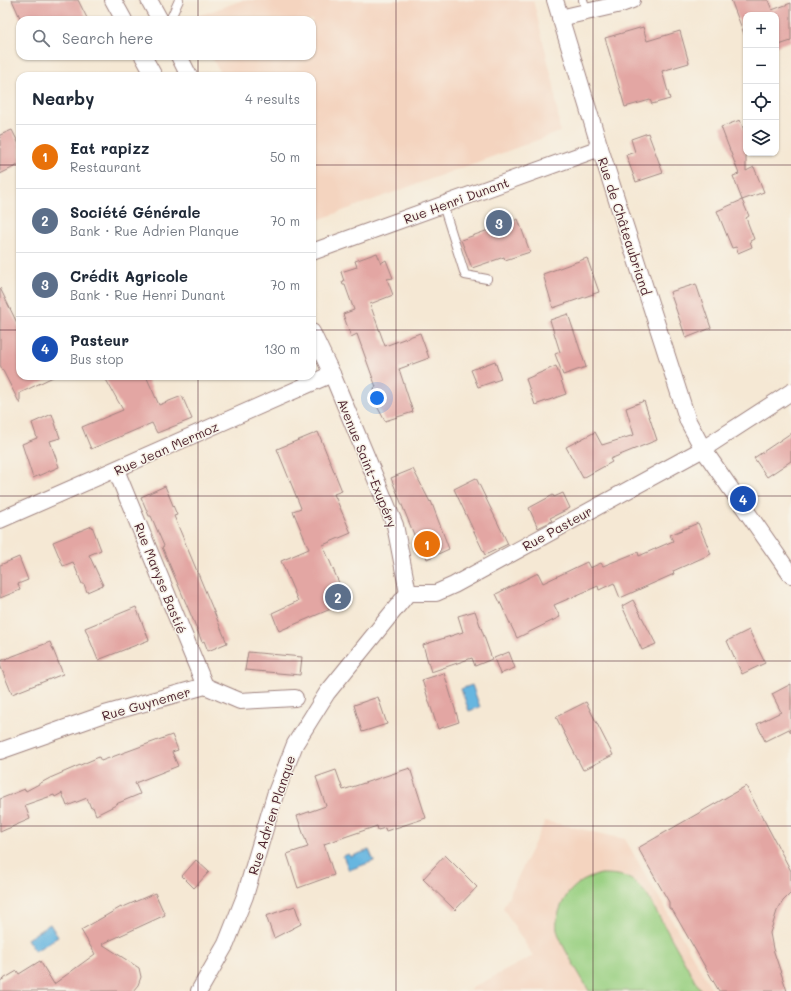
<!DOCTYPE html>
<html lang="en">
<head>
<meta charset="utf-8">
<style>
	:root { --surface:#fff; --page:#f2f2f3; --text:#1f2937; --muted:#747a83; --line:#e0e1e3; --accent:#1a73e8 }
	body { margin:0; font-family:Mali,sans-serif; background:var(--page); color:var(--text) }
	.controls { position:absolute; right:12px; top:12px; display:grid; overflow:hidden; border-radius:8px; box-shadow:0 1px 3px #0004 }
	.controls button { width:36px; height:36px; display:grid; place-items:center; padding:0; border:0; border-bottom:1px solid var(--line); background:var(--surface); color:var(--text); font:20px sans-serif }
	.you { position:absolute; left:377px; top:398px; width:14px; height:14px; margin:-10px; border:3px solid #fff; border-radius:50%; background:#1a73e8; box-shadow:0 0 0 6px #1a73e833 }
	.badge { display:grid; place-items:center; width:26px; height:26px; border-radius:50%; background:var(--accent); color:#fff; font-size:13px; font-weight:700 }
	.pin { position:absolute; translate:-50% -50%; border:2px solid #fff; box-shadow:0 1px 4px #0006 }
	.list { margin:0; padding:0; list-style:none }
	h2 { display:flex; justify-content:space-between; align-items:center; height:52px; margin:0; padding:0 16px; font-size:17px }
	h2 small { font-size:13px; font-weight:400; color:var(--muted) }
	.list li { display:grid; grid-template-columns:26px 1fr auto; gap:12px; align-items:center; box-sizing:border-box; height:64px; padding:0 16px; border-top:1px solid var(--line) }
	.list b { display:block; font-size:15px; white-space:nowrap }
	.list p { margin:0; font-size:13px; white-space:nowrap; color:var(--muted) }
	.list em { font-size:13px; font-style:normal; color:var(--muted) }
	.icon { flex:none; width:22px; height:22px; fill:none; stroke:currentColor; stroke-width:2; stroke-linecap:round; stroke-linejoin:round }
	.map { position:relative; flex:none; width:791px; height:991px; overflow:hidden }
	.search { position:absolute; background:var(--surface); box-shadow:0 1px 3px #0004; left:16px; top:16px; width:300px; height:44px; display:flex; align-items:center; gap:10px; box-sizing:border-box; padding:0 14px; border-radius:12px; color:var(--muted); font-size:15px }
	.panel { position:absolute; background:var(--surface); box-shadow:0 1px 3px #0004; left:16px; top:72px; width:300px; height:308px; border-radius:12px }
	.map>svg:first-child { display:block }
</style>
</head>
<body>
<div class="map">
<svg width="791" height="991" viewBox="0 0 791 991">
	<rect width="100%" height="100%" fill="#f7f3e8"/>
	<filter id="ink" filterUnits="userSpaceOnUse"><feTurbulence type="fractalNoise" baseFrequency=".025" numOctaves="2"/><feDisplacementMap in="SourceGraphic" scale="8" xChannelSelector="R" yChannelSelector="G"/><feConvolveMatrix kernelMatrix="1 2 1 2 8 2 1 2 1" color-interpolation-filters="sRGB"/></filter>
	<filter id="wash" filterUnits="userSpaceOnUse"><feTurbulence type="fractalNoise" baseFrequency=".012" numOctaves="4" result="noise"/><feDisplacementMap in="SourceGraphic" scale="16" xChannelSelector="R" yChannelSelector="G"/><feGaussianBlur stdDeviation="0.9" result="paint"/><feColorMatrix in="noise" values="0 0 0 0 0 0 0 0 0 0 0 0 0 0 0 0 0 1.4 0 .05"/><feComposite in="paint" operator="in"/></filter>
	<g filter="url(#wash)">
		<rect width="100%" height="100%" fill="#f5e8d4"/>
		<g fill="#f4d4bf">
			<polygon points="243,0 533,0 554,86 560,132 312,222 312,76 222,76 211,56 312,56 312,20 192,20 192,18"/>
			<polygon points="545,821 625,839 713,991 469,991 472,988 533,956 503,908"/>
		</g>
		<path fill="#9ad082" stroke="#727856" d="M 601,874 C 624,874 633,877 647,895 L 701,991 L 589,991 C 580,974 562,948 557,930 C 556,925 557,917 559,912 C 566,890 579,880 601,874 Z"/>
		<g fill="#66b6e0" stroke="#586a86">
			<polygon points="472,685 480,707 469,711 461,689"/>
			<polygon points="369,850 374,861 349,870 343,856 349,854 350,857"/>
			<polygon points="50,924 58,937 35,951 27,939"/>
		</g>
		<g id="blocks">
			<g fill="#e3a6a3">
				<polygon points="12,0 78,0 88,20 21,20"/>
				<polygon points="731,0 768,0 772,10 791,3 791,41 776,46 776,15 746,15 746,39"/>
				<polygon points="643,27 647,41 680,31 689,63 662,71 670,99 652,104 650,100 625,107 605,38"/>
				<polygon points="740,120 746,135 746,171 754,167 764,192 742,200 733,176 739,174 721,127"/>
				<polygon points="12,130 20,146 20,164 0,174 0,135"/>
				<polygon points="648,133 663,173 636,182 626,155 635,152 631,139"/>
				<polygon points="742,200 749,216 746,218 754,239 750,241 752,247 738,253 736,247 732,248 717,211"/>
				<polygon points="508,217 510,222 518,219 530,252 505,260 504,257 472,268 461,240 494,228 492,222"/>
				<polygon points="377,253 381,263 386,260 393,278 387,279 393,295 370,304 385,346 420,333 429,358 399,369 413,412 385,421 372,397 376,396 374,388 376,387 357,334 351,337 343,314 354,310 345,285 343,285 342,282 344,281 341,272 357,267 355,261"/>
				<polygon points="587,258 599,292 553,308 543,274"/>
				<polygon points="696,284 711,328 686,338 670,292"/>
				<polygon points="0,288 20,329 20,376 55,376 20,393 20,404 0,365"/>
				<polygon points="568,314 586,367 563,375 555,354 560,352 550,320"/>
				<polygon points="495,361 501,379 478,387 471,370"/>
				<polygon points="556,366 566,394 535,405 526,379"/>
				<polygon points="104,376 146,376 159,405 182,396 192,419 157,433 152,423 91,449 82,427 123,410"/>
				<polygon points="644,401 657,440 610,459 612,462 583,478 566,447 595,432 602,445 634,435 626,408"/>
				<polygon points="52,414 60,438 50,441 59,467 33,478 22,444 37,438 32,423"/>
				<polygon points="318,432 342,491 334,494 351,533 323,545 347,602 279,631 272,613 298,601 281,561 309,549 293,511 301,508 277,449"/>
				<polygon points="791,433 791,461 767,477 754,458"/>
				<polygon points="413,469 430,502 431,501 449,549 427,559 420,540 417,542 391,478"/>
				<polygon points="476,478 508,544 485,555 454,489"/>
				<polygon points="165,486 177,515 174,516 227,643 208,651 204,641 202,642 194,622 162,547 164,546 151,516 149,516 141,497"/>
				<polygon points="563,493 570,508 550,518 552,521 538,528 529,508 553,495 554,497"/>
				<polygon points="698,523 711,554 673,571 674,574 620,598 614,583 599,590 598,586 554,605 560,617 517,638 496,594 538,573 543,583 587,562 590,568 601,563 603,566 638,552 639,556 673,541 670,535"/>
				<polygon points="92,526 101,550 89,555 103,585 87,592 84,584 82,584 73,562 63,566 53,542"/>
				<polygon points="19,557 28,580 18,584 20,590 0,598 0,565"/>
				<polygon points="633,600 656,644 642,650 622,606"/>
				<polygon points="136,607 149,640 98,660 85,628"/>
				<polygon points="475,611 492,659 475,666 472,658 431,672 423,645 463,632 458,616"/>
				<polygon points="749,630 765,663 742,674 727,641"/>
				<polygon points="50,642 63,674 12,694 0,665 0,661"/>
				<polygon points="248,652 302,657 300,675 245,670"/>
				<polygon points="509,652 515,668 500,674 494,658"/>
				<polygon points="444,673 459,722 438,729 422,680"/>
				<polygon points="791,684 791,733 789,729 765,741 757,724 781,712 772,694"/>
				<polygon points="378,697 387,724 362,732 354,705"/>
				<polygon points="586,702 613,755 583,770 556,717"/>
				<polygon points="172,735 178,750 172,752 178,766 135,783 140,794 116,804 116,805 96,815 93,807 91,808 87,798 67,806 62,793 55,797 54,795 25,805 30,819 0,832 0,799 25,789 26,791 50,778 99,757 101,761"/>
				<polygon points="410,768 426,818 386,831 385,828 378,830 377,826 324,844 334,875 298,888 287,854 308,847 297,816 326,806 316,777 336,770 343,790"/>
				<polygon points="746,786 791,871 791,893 783,901 777,911 770,933 773,949 787,991 719,991 673,911 669,908 669,902 638,848"/>
				<polygon points="445,855 477,887 455,910 423,879"/>
				<polygon points="196,860 209,872 194,888 182,876"/>
				<polygon points="155,893 165,915 102,944 139,968 141,977 138,985 133,991 0,991 0,981 17,971 19,974 40,961 54,984 95,954 81,930 121,907 121,908"/>
				<polygon points="295,906 301,924 274,938 266,916"/>
			</g>
		</g>
	</g>
	<g filter="url(#ink)">
		<use href="#blocks" fill-opacity="0" stroke="#a08480" stroke-width="1"/>
		<g fill="none" stroke-linecap="round" stroke-linejoin="round">
			<g stroke="#a08480" stroke-width="10">
				<g id="lane">
					<polyline points="583,0 587,12"/>
					<polyline points="170,20 179,0"/>
					<polyline points="443,205 465,275 487,279"/>
				</g>
			</g>
			<g stroke="#a08480" stroke-width="18">
				<g id="street">
					<polyline points="113,0 124,20"/>
					<polyline points="149,0 160,20"/>
					<polyline points="555,0 600,148 688,421 703,449 791,575"/>
					<polyline points="560,18 621,4 632,0"/>
					<polyline points="143,56 154,76"/>
					<polyline points="179,56 189,76"/>
					<polyline points="312,252 600,148"/>
					<polyline points="312,332 332,374 395,525 408,593"/>
					<polyline points="116,470 205,686"/>
					<polyline points="0,520 332,374"/>
					<polyline points="408,593 436,593 454,585 703,449 791,392"/>
					<polyline points="0,751 105,714 205,686 240,701 295,698"/>
					<polyline points="199,991 226,944 245,896 275,795 295,744 327,693 408,593"/>
				</g>
			</g>
			<use href="#lane" stroke="#fff" stroke-width="8"/>
			<use href="#street" stroke="#fff" stroke-width="16"/>
		</g>
	</g>
	<path fill="none" stroke="#4a1f2b" stroke-width="1" stroke-opacity="0.55" d="M 198,0 L 198,20M 396,0 L 396,991M 593,0 L 593,991M 198,56 L 198,76M 0,165 L 20,165M 312,165 L 791,165M 0,330 L 20,330M 312,330 L 791,330M 198,376 L 198,991M 0,496 L 791,496M 0,661 L 791,661M 0,826 L 791,826"/>
	<g text-anchor="middle" dominant-baseline="central" stroke-width="3" stroke-linejoin="round" paint-order="stroke">
		<g font-size="13" fill="#4a1f2b" stroke="#f7f3e8">
			<text transform="translate(456 200) rotate(-20)">Rue Henri Dunant</text>
			<text transform="translate(625 226) rotate(72)">Rue de Châteaubriand</text>
			<text transform="translate(166 448) rotate(-24)">Rue Jean Mermoz</text>
			<text transform="translate(368 463) rotate(68)">Avenue Saint-Exupéry</text>
			<text transform="translate(557 528) rotate(-29)">Rue Pasteur</text>
			<text transform="translate(161 578) rotate(68)">Rue Maryse Bastié</text>
			<text transform="translate(146 703) rotate(-16)">Rue Guynemer</text>
			<text transform="translate(271 815) rotate(-72)">Rue Adrien Planque</text>
		</g>
	</g>
</svg>
<div class="controls">
<button>+</button>
<button>−</button>
<button><svg class="icon" aria-label="locate" viewBox="0 0 24 24"><circle cx="12" cy="12" r="6"/><path d="M12 2v4M12 18v4M2 12h4M18 12h4"/></svg></button>
<button><svg class="icon" aria-label="layers" viewBox="0 0 24 24"><path d="M12 4l9 5-9 5-9-5zM3 14l9 5 9-5"/></svg></button>
</div>
<div class="you"></div>
<div class="pin badge" style="left:427px;top:544px;background:#e8710a">1</div>
<div class="pin badge" style="left:338px;top:597px;background:#5c6f8a">2</div>
<div class="pin badge" style="left:499px;top:223px;background:#5c6f8a">3</div>
<div class="pin badge" style="left:743px;top:499px;background:#1a4fb4">4</div>
<div class="search"><svg class="icon" aria-label="search" viewBox="0 0 24 24"><circle cx="10" cy="10" r="6"/><path d="M15 15l6 6"/></svg>Search here</div>
<section class="panel">
<h2>Nearby<small>4 results</small></h2>
<ul class="list">
<li><span class="badge" style="background:#e8710a">1</span><div><b>Eat rapizz</b><p>Restaurant</p></div><em>50 m</em></li>
<li><span class="badge" style="background:#5c6f8a">2</span><div><b>Société Générale</b><p>Bank · Rue Adrien Planque</p></div><em>70 m</em></li>
<li><span class="badge" style="background:#5c6f8a">3</span><div><b>Crédit Agricole</b><p>Bank · Rue Henri Dunant</p></div><em>70 m</em></li>
<li><span class="badge" style="background:#1a4fb4">4</span><div><b>Pasteur</b><p>Bus stop</p></div><em>130 m</em></li>
</ul>
</section>
</div>
</body>
</html>
